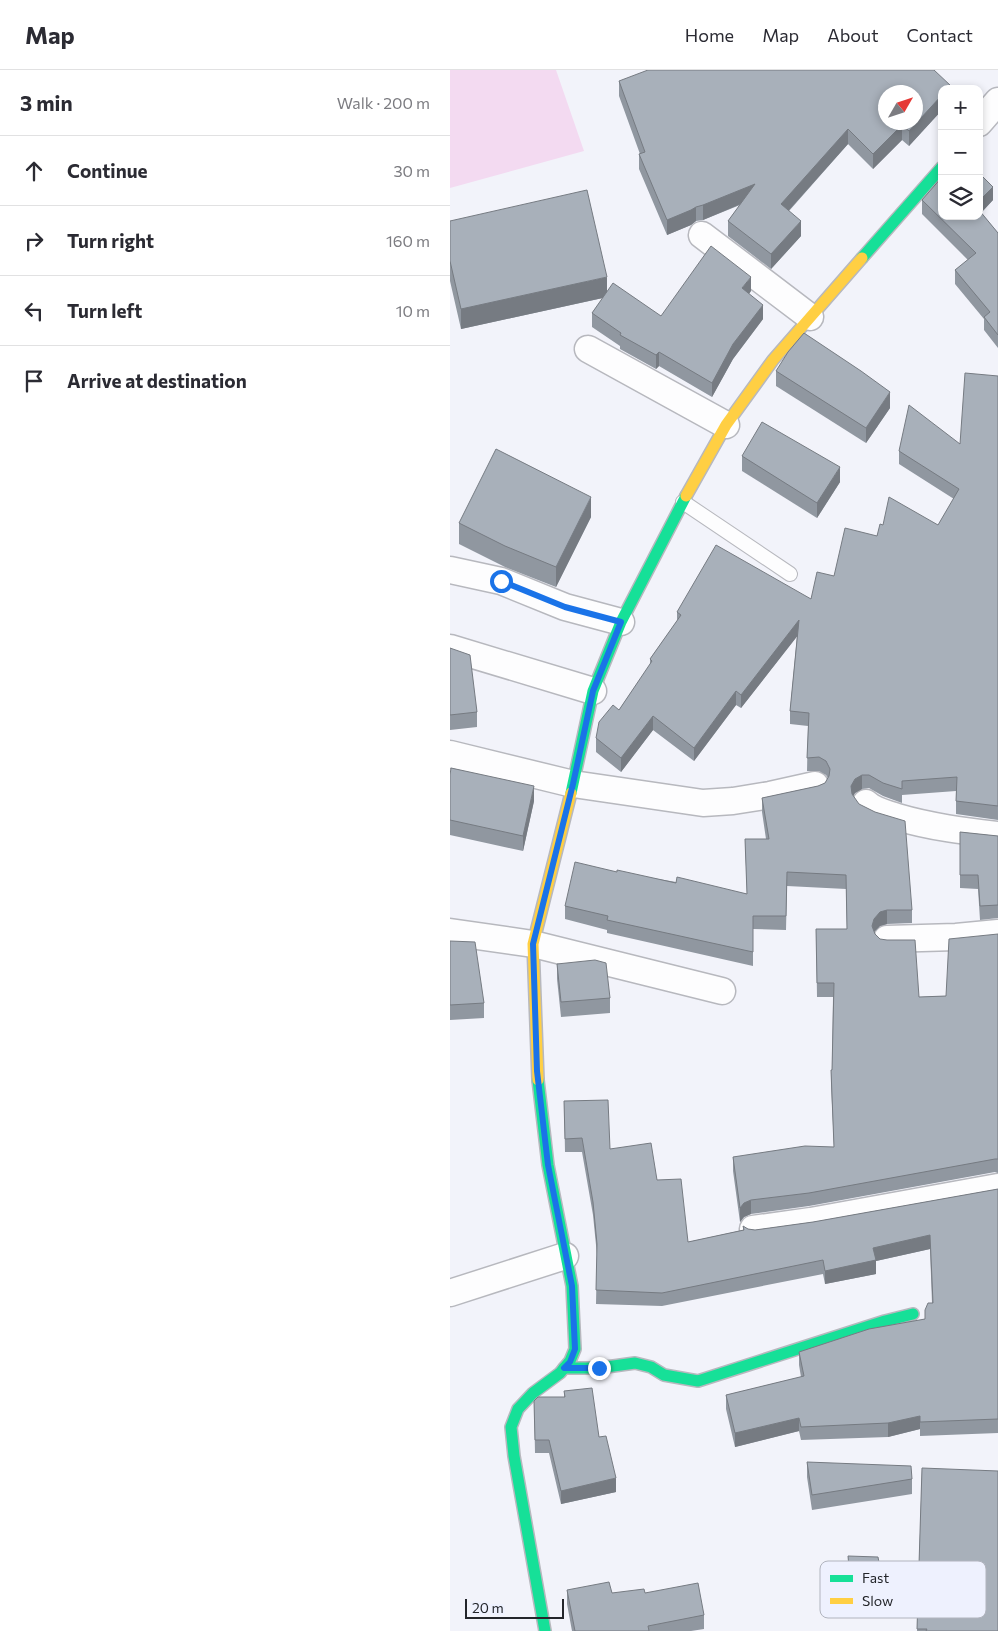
<!DOCTYPE html>
<html lang="en">
<head>
<meta charset="utf-8">
<style>
	:root { --surface:#fff; --page:#f2f2f3; --text:#2b2b33; --muted:#7c7c81; --line:#e1e1e2 }
	body { margin:0; font-family:Commissioner,sans-serif; background:var(--page); color:var(--text) }
	.controls { position:absolute; right:15px; top:15px; display:grid; overflow:hidden; border-radius:10px; box-shadow:0 2px 8px #0003 }
	.controls button { width:45px; height:45px; display:grid; place-items:center; padding:0; border:0; border-bottom:1px solid var(--line); background:var(--surface); color:var(--text); font:25px sans-serif }
	.compass { position:absolute; left:428px; top:15px; width:45px; height:45px; border-radius:50%; background:var(--surface); box-shadow:0 2px 8px #0003; rotate:51deg }
	.scale { position:absolute; left:15px; bottom:12px; width:99px; box-sizing:border-box; padding-left:5px; border:2px solid #23252a; border-top:0; font-size:14px; line-height:18px; white-space:nowrap; color:#23252a; -webkit-text-stroke:4px #eef1fe; paint-order:stroke }
	.stop { position:absolute; width:15px; height:15px; margin:-11px; border:4px solid #1a73e8; border-radius:50%; background:#fff }
	.stop.end { background:#1a73e8; border-color:#fff; box-shadow:0 1px 5px #0008 }
	.list { margin:0; padding:0; list-style:none }
	h2 { display:flex; justify-content:space-between; align-items:center; height:65px; margin:0; padding:0 20px; font-size:21px }
	h2 small { font-size:16px; font-weight:400; color:var(--muted) }
	.list li { display:grid; grid-template-columns:32px 1fr auto; gap:15px; align-items:center; box-sizing:border-box; height:70px; padding:0 20px; border-top:1px solid var(--line) }
	.list b { display:block; font-size:19px; white-space:nowrap }
	.list em { font-size:16px; font-style:normal; color:var(--muted) }
	.icon { flex:none; width:28px; height:28px; fill:none; stroke:currentColor; stroke-width:2; stroke-linecap:round; stroke-linejoin:round }
	.map { position:relative; flex:none; width:548px; height:1561px; overflow:hidden }
	header { display:flex; align-items:center; gap:30px; box-sizing:border-box; height:70px; padding:0 25px; background:var(--surface); border-bottom:1px solid var(--line) }
	header strong { font-size:24px }
	nav { display:flex; gap:28px; margin-inline-start:auto; font-size:18px }
	main { display:flex }
	aside { flex:1; background:var(--surface) }
	.map>svg:first-child { display:block }
</style>
</head>
<body>
<header>
<strong>Map</strong>
<nav><a>Home</a><a>Map</a><a>About</a><a>Contact</a></nav>
</header>
<main>
<aside>
<h2>3 min<small>Walk · 200 m</small></h2>
<ul class="list">
<li><svg class="icon" aria-label="ahead" viewBox="0 0 24 24"><path d="M12 20V5M6 11l6-6 6 6"/></svg><div><b>Continue</b></div><em>30 m</em></li>
<li><svg class="icon" aria-label="right" viewBox="0 0 24 24"><path d="M7 20v-9h11M14 6l5 5-5 5"/></svg><div><b>Turn right</b></div><em>160 m</em></li>
<li><svg class="icon" aria-label="left" viewBox="0 0 24 24"><path d="M17 20v-9H6M10 6l-5 5 5 5"/></svg><div><b>Turn left</b></div><em>10 m</em></li>
<li><svg class="icon" aria-label="arrive" viewBox="0 0 24 24"><path d="M6 21V4h12l-3 4 3 4H6"/></svg><div><b>Arrive at destination</b></div></li>
</ul>
</aside>
<div class="map">
<svg width="548" height="1561" viewBox="0 0 548 1561">
	<rect width="100%" height="100%" fill="#f2f3fa"/>
	<polygon fill="#f3daf1" points="0,0 106,0 134,81 0,118"/>
	<g fill="none" stroke-linecap="round" stroke-linejoin="round">
		<g stroke="#b7b8be" stroke-width="16">
			<polyline id="lane" points="233,432 340,504"/>
		</g>
		<g stroke="#b7b8be" stroke-width="29">
			<g id="street">
				<polyline points="529,53 548,31"/>
				<polyline points="252,165 360,247"/>
				<polyline points="138,279 276,355"/>
				<polyline points="0,500 51,511 115,537 171,552"/>
				<polyline points="0,578 143,621"/>
				<polyline points="0,684 123,714 253,733 283,731 320,725 365,715"/>
				<path d="M 416,733 C 424,741 436,743 447,747 C 481,757 514,761 548,765"/>
				<polyline points="0,862 83,874 272,921"/>
				<polyline points="437,869 506,867 548,863"/>
				<polyline points="303,1159 361,1151 548,1117"/>
				<polyline points="0,1223 115,1186"/>
			</g>
		</g>
		<g stroke="#b7b8be" stroke-width="14">
			<g id="fast">
				<polyline points="412,188 492,97"/>
				<polyline points="121,723 143,621 171,552 236,426"/>
				<polyline points="88,1010 98,1095 122,1216 125,1279 120,1291 110,1303 83,1323 68,1339 61,1357 64,1386 95,1561"/>
				<polyline points="114,1298 149,1298 185,1293 201,1297 214,1305 248,1311 435,1251 463,1244"/>
			</g>
		</g>
		<g stroke="#b7b8be" stroke-width="14">
			<g id="slow">
				<polyline points="236,426 276,355 323,290 412,188"/>
				<polyline points="88,1010 83,874 121,723"/>
			</g>
		</g>
		<use href="#lane" stroke="#fdfdfe" stroke-width="14"/>
		<use href="#street" stroke="#fdfdfe" stroke-width="26"/>
		<use href="#fast" stroke="#16e098" stroke-width="11"/>
		<use href="#slow" stroke="#ffcf43" stroke-width="11"/>
	</g>
	<g fill="#9097a0">
		<polygon points="169,11 501,19 492,19 492,40 459,76 452,70 423,99 398,74 339,141 351,166 321,199 278,166 278,151 290,135 253,150 246,151 241,155 217,165 189,99 189,84 190,84 169,26"/>
		<polygon points="529,103 543,130 531,143 548,163 548,278 534,260 534,249 505,214 505,200 518,190 472,144 472,130"/>
		<polygon points="0,151 211,246 301,221 299,224 313,249 283,289 262,327 209,296 206,299 170,279 170,276 142,257 142,243 153,228 11,259 0,211"/>
		<polygon points="326,301 440,338 416,373 326,316"/>
		<polygon points="548,306 548,750 506,744 506,721 452,725 452,733 433,726 419,718 412,719 405,723 403,726 462,840 462,853 437,854 430,856 424,862 469,927 496,926 548,864 548,1103 545,1102 359,1136 301,1144 294,1147 290,1152 283,1101 283,1087 384,1077 381,1014 381,1000 382,1000 383,927 367,927 366,859 397,859 396,819 337,816 336,860 303,859 303,896 157,863 157,860 115,849 115,836 167,802 297,824 295,769 316,769 312,742 312,728 368,716 375,713 378,708 376,705 369,701 357,701 358,656 340,654 340,641 347,566 291,638 286,635 244,691 203,660 171,702 146,682 146,668 169,640 200,595 200,589 227,551 227,542 361,529 427,466 433,455 488,455 504,429 449,394 449,381 510,374"/>
		<polygon points="292,386 390,412 367,448 292,401"/>
		<polygon points="141,447 106,517 55,497 9,474 9,453"/>
		<polygon points="0,578 27,642 27,657 0,660"/>
		<polygon points="0,705 84,731 73,781 0,765"/>
		<polygon points="510,762 548,766 548,848 530,850 528,819 510,818"/>
		<polygon points="0,871 34,933 34,948 0,950"/>
		<polygon points="107,894 160,928 160,943 111,947 107,909"/>
		<polygon points="114,1031 160,1079 207,1110 238,1172 293,1160 293,1156 298,1159 305,1160 363,1152 548,1119 548,1363 470,1366 470,1359 438,1367 351,1370 349,1361 285,1377 276,1339 276,1325 351,1307 349,1295 349,1282 475,1249 482,1233 480,1179 426,1191 426,1204 375,1214 373,1204 212,1236 146,1234 147,1185 143,1145 132,1082 115,1082"/>
		<polygon points="114,1321 149,1367 166,1422 111,1434 99,1383 85,1383 84,1331 114,1327"/>
		<polygon points="357,1392 462,1409 462,1424 362,1440 357,1407"/>
		<polygon points="472,1398 548,1561 467,1561"/>
		<polygon points="398,1486 433,1514 433,1523 400,1518"/>
		<polygon points="117,1520 162,1523 195,1523 254,1545 254,1559 241,1561 122,1561 117,1534"/>
	</g>
	<g fill="#767b82">
		<polygon points="492,25 492,40 459,76 459,61"/>
		<polygon points="452,55 452,70 423,99 423,84"/>
		<polygon points="398,59 398,74 331,149 331,134"/>
		<polygon points="305,114 305,128 253,150 253,135"/>
		<polygon points="543,117 543,130 529,145 529,131"/>
		<polygon points="246,137 246,151 241,155 217,165 217,150"/>
		<polygon points="351,151 351,166 321,199 321,184"/>
		<polygon points="157,207 157,227 11,259 11,239"/>
		<polygon points="301,207 301,221 292,233 292,218"/>
		<polygon points="313,235 313,249 283,289 262,327 262,313 283,274"/>
		<polygon points="209,282 209,296 206,299 206,285"/>
		<polygon points="440,322 440,338 416,373 416,358"/>
		<polygon points="390,397 390,412 367,448 367,433"/>
		<polygon points="141,427 141,447 106,517 106,497"/>
		<polygon points="349,550 349,564 291,638 291,625"/>
		<polygon points="286,621 286,635 244,691 244,678"/>
		<polygon points="203,646 203,660 171,702 171,688"/>
		<polygon points="412,705 412,719 405,723 401,730 401,716 405,709"/>
		<polygon points="84,716 84,731 73,781 73,766"/>
		<polygon points="437,840 437,854 430,856 424,862 422,856 424,849 430,842"/>
		<polygon points="301,1130 301,1144 294,1147 290,1152 290,1138 294,1133"/>
		<polygon points="480,1165 480,1179 426,1191 426,1204 375,1214 375,1201 423,1178"/>
		<polygon points="470,1346 470,1359 438,1367 438,1353"/>
		<polygon points="349,1348 349,1361 285,1377 285,1363"/>
		<polygon points="166,1408 166,1422 111,1434 111,1421"/>
	</g>
	<g fill="#a8b0ba" stroke="#767b82" fill-rule="evenodd">
		<path d="M 198,0 L 484,0 L 501,16 L 498,19 L 492,19 L 492,25 L 459,61 L 452,55 L 423,84 L 398,59 L 331,134 L 351,151 L 321,184 L 278,151 L 305,114 L 253,135 L 246,137 L 241,140 L 217,150 L 189,84 L 195,82 L 169,11 ZM 436,22 L 466,22 L 466,52 L 436,52 Z"/>
		<polygon points="529,103 543,117 529,131"/>
		<polygon points="492,107 492,146 529,146 529,140 548,163 548,265 534,247 540,242 505,200 526,183 472,130"/>
		<polygon points="137,120 157,207 11,239 0,191 0,151"/>
		<polygon points="261,176 301,207 292,218 313,235 283,274 262,313 209,282 206,285 170,265 171,263 142,243 163,213 211,246"/>
		<polygon points="354,263 411,301 440,322 416,358 326,301 338,282"/>
		<polygon points="515,303 548,306 548,736 506,731 507,707 452,711 452,719 433,713 419,705 412,705 405,709 401,716 402,724 409,734 425,742 455,751 462,840 437,840 430,842 424,849 422,856 425,864 430,869 437,870 465,870 469,927 496,926 499,869 548,864 548,1089 545,1089 359,1123 301,1130 294,1133 290,1138 283,1087 355,1076 384,1077 381,1000 382,1000 384,913 367,913 366,859 397,859 396,805 337,802 336,846 303,846 303,882 157,850 158,846 115,836 125,792 167,802 167,800 226,813 227,807 297,824 295,769 319,769 312,728 368,716 375,713 379,706 380,699 376,691 369,687 357,688 359,643 340,641 349,550 291,625 286,621 244,678 203,646 171,688 146,668 149,652 163,635 169,640 202,591 200,589 231,545 227,542 266,475 361,529 367,502 384,506 395,458 427,466 430,454 433,455 439,427 488,455 509,419 449,381 459,335 510,374"/>
		<polygon points="312,352 390,397 367,433 292,386"/>
		<polygon points="46,379 141,427 106,497 55,476 9,453"/>
		<polygon points="0,578 20,585 27,642 0,645"/>
		<polygon points="1,698 84,716 73,766 0,750 0,705"/>
		<polygon points="510,762 548,766 548,835 530,836 528,805 510,805"/>
		<polygon points="0,871 25,872 34,933 0,935"/>
		<polygon points="145,890 156,893 160,928 111,932 107,894"/>
		<polygon points="158,1030 160,1079 201,1073 207,1110 231,1109 238,1172 294,1160 293,1156 298,1159 305,1160 363,1152 548,1119 548,1349 470,1352 470,1346 438,1353 351,1357 349,1348 285,1363 276,1325 354,1306 349,1282 419,1259 475,1249 475,1240 478,1233 483,1233 480,1165 423,1178 426,1190 375,1201 373,1190 212,1223 146,1220 147,1174 143,1132 132,1068 115,1069 114,1031"/>
		<polygon points="142,1318 149,1367 156,1366 166,1408 111,1421 99,1370 85,1370 84,1331 88,1327 115,1327 114,1321"/>
		<polygon points="357,1392 461,1396 462,1409 362,1425"/>
		<polygon points="472,1398 548,1401 548,1561 476,1561 477,1559 467,1559"/>
		<polygon points="398,1486 428,1487 433,1514 400,1510"/>
		<polygon points="159,1512 162,1523 194,1519 195,1523 248,1513 254,1545 198,1556 199,1561 125,1561 117,1520"/>
	</g>
	<g fill="none" stroke-linecap="round" stroke-linejoin="round">
		<polyline stroke="#1a73e8" stroke-width="6" points="51,511 115,537 171,552 143,621 123,714 83,874 87,1001 98,1095 122,1216 125,1279 120,1292 114,1298 149,1298"/>
	</g>
	<rect x="370" y="1491" width="166" height="57" rx="8" fill="#eef1fe" stroke="#b1b4be" stroke-width="1"/>
	<rect x="380" y="1505" width="23" height="7" fill="#16e098"/>
	<rect x="380" y="1528" width="23" height="6" fill="#ffcf43"/>
	<g font-size="14" fill="#23252a">
		<text x="412" y="1513">Fast</text>
		<text x="412" y="1536">Slow</text>
	</g>
</svg>
<div class="controls">
<button>+</button>
<button>−</button>
<button><svg class="icon" aria-label="layers" viewBox="0 0 24 24"><path d="M12 4l9 5-9 5-9-5zM3 14l9 5 9-5"/></svg></button>
</div>
<svg class="compass" viewBox="-18 -18 36 36"><path d="M0-13l5 13h-10z" fill="#e53935"/><path d="M0 13l5-13h-10z" fill="#7c7c81"/></svg>
<div class="scale">20 m</div>
<div class="stop" style="left:51px;top:511px"></div>
<div class="stop end" style="left:149px;top:1298px"></div>
</div>
</main>
</body>
</html>
